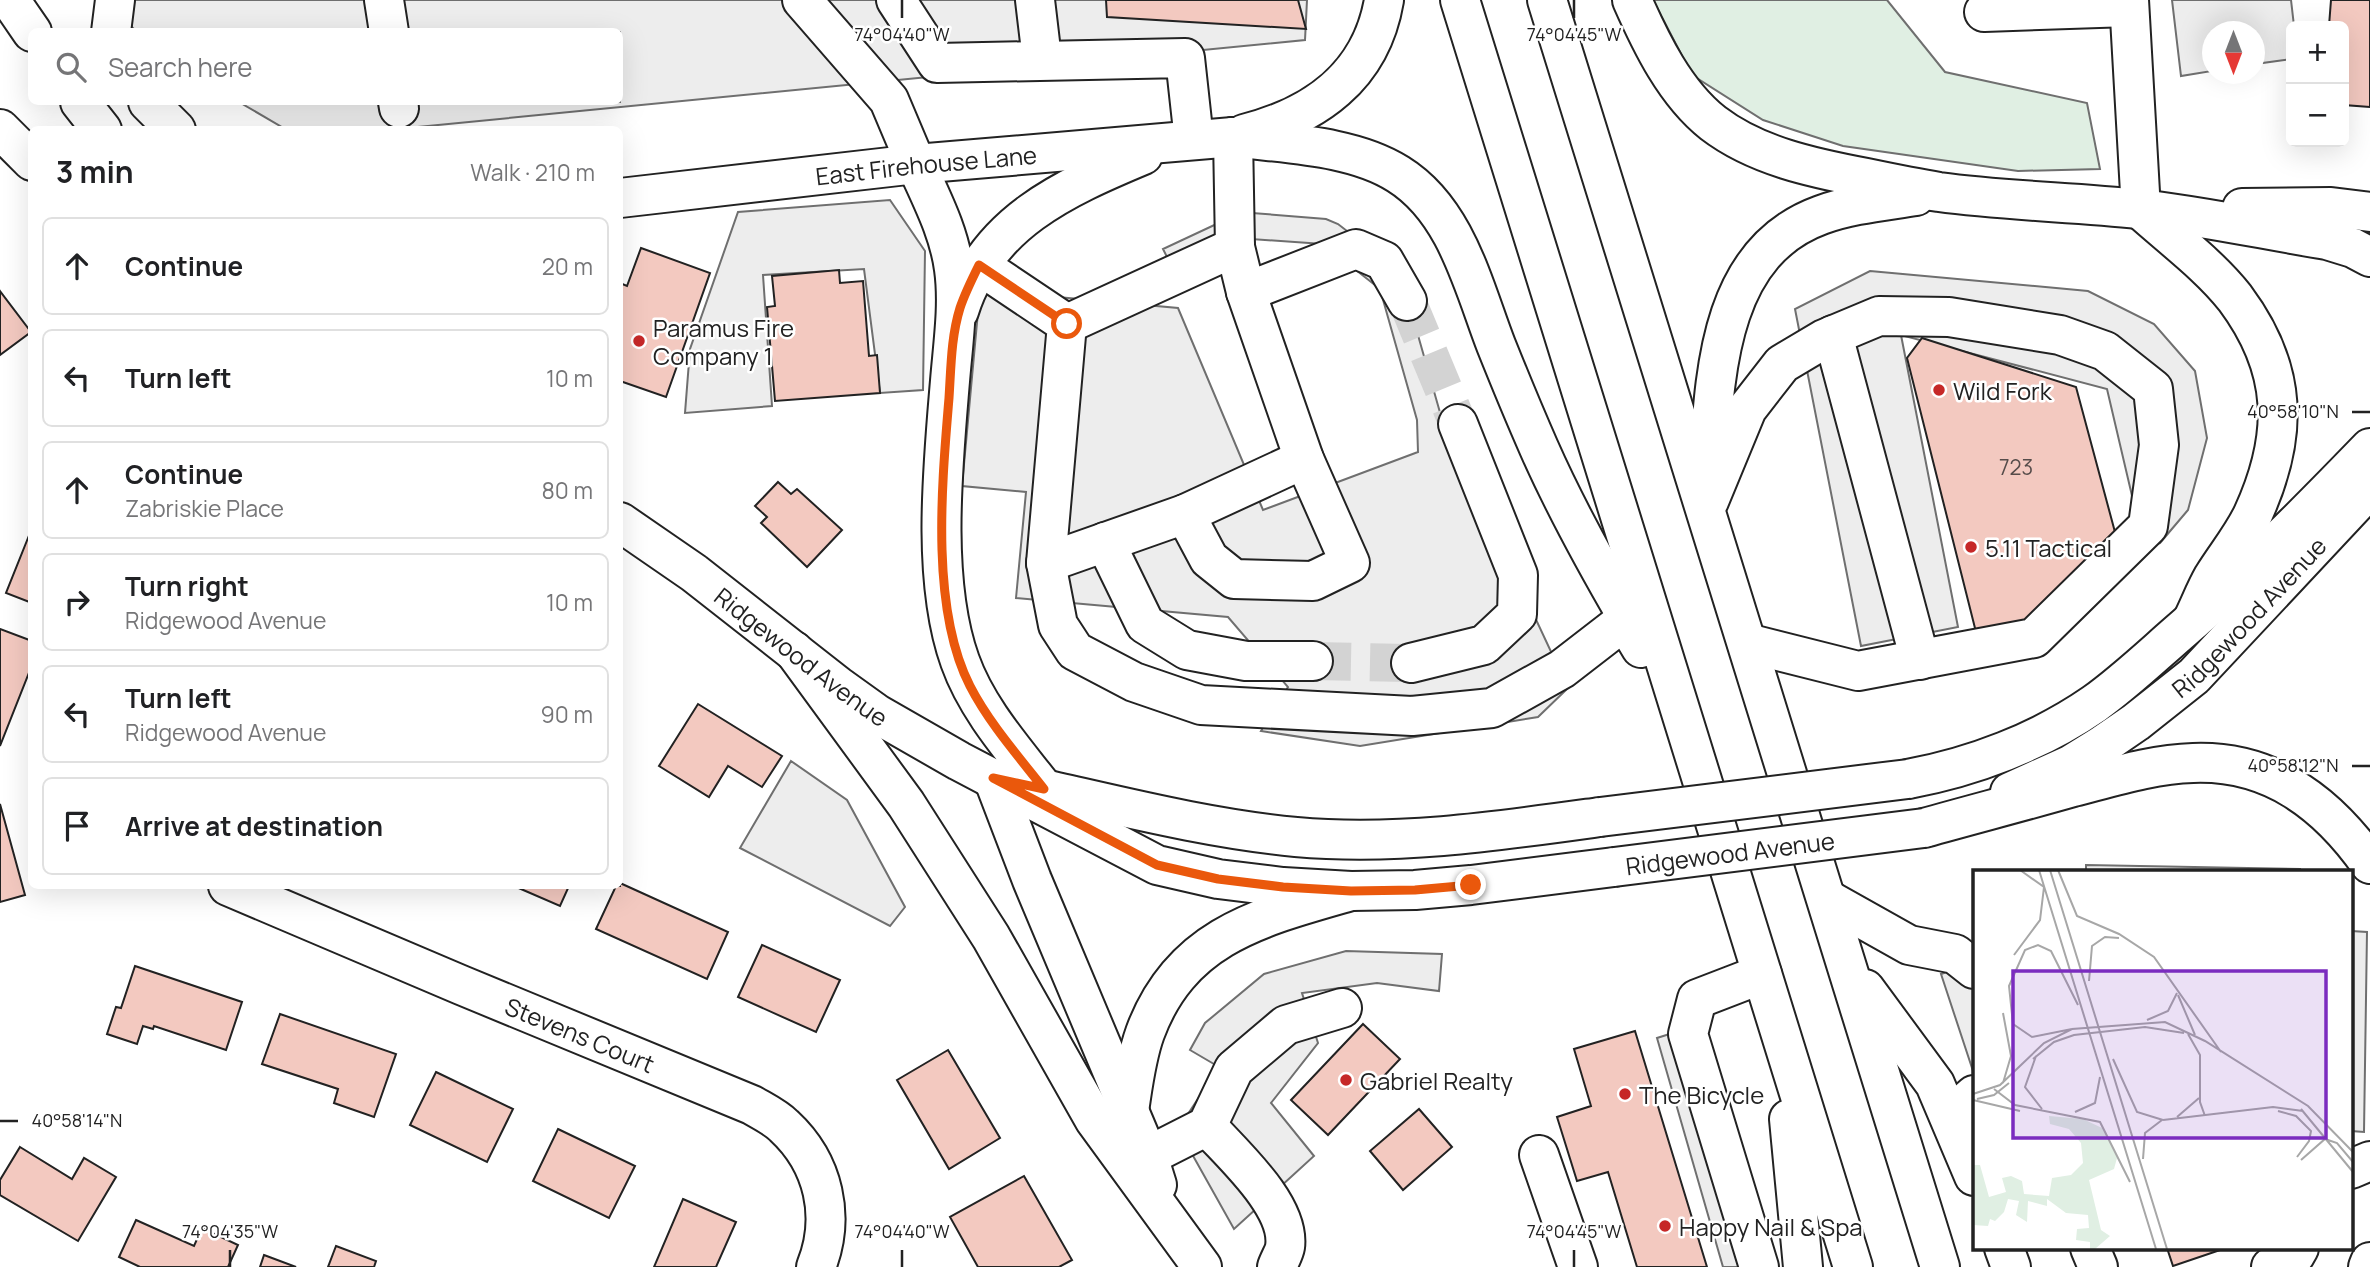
<!DOCTYPE html>
<html lang="en">
<head>
<meta charset="utf-8">
<style>
	:root { --surface:#fff; --page:#f6f6f6; --text:#202124; --muted:#757577; --line:#e0e0e0 }
	body { margin:0; font-family:Manrope,sans-serif; background:var(--page); color:var(--text) }
	.controls { position:absolute; right:21px; top:21px; display:grid; overflow:hidden; border-radius:10px; box-shadow:0 7px 28px #0002 }
	.controls button { width:63px; height:63px; display:grid; place-items:center; padding:0; border:0; border-bottom:2px solid var(--line); background:var(--surface); color:var(--text); font:35px sans-serif }
	.compass { position:absolute; left:2202px; top:21px; width:63px; height:63px; border-radius:50%; background:var(--surface); box-shadow:0 7px 28px #0002; rotate:180deg }
	.stop { position:absolute; width:21px; height:21px; margin:-16px; border:5px solid #ea580c; border-radius:50%; background:#fff }
	.stop.end { background:#ea580c; border-color:#fff; box-shadow:0 2px 7px #0008 }
	.list { margin:0; padding:0; list-style:none }
	h2 { display:flex; justify-content:space-between; align-items:center; height:91px; margin:0; padding:0 28px; font-size:30px }
	h2 small { font-size:23px; font-weight:400; color:var(--muted) }
	.list li { display:grid; grid-template-columns:46px 1fr auto; gap:21px; align-items:center; box-sizing:border-box; height:98px; margin:0 14px 14px; padding:0 14px; border:2px solid var(--line); border-radius:10px }
	.list b { display:block; font-size:26px; white-space:nowrap }
	.list p { margin:0; font-size:23px; white-space:nowrap; color:var(--muted) }
	.list em { font-size:23px; font-style:normal; color:var(--muted) }
	.icon { flex:none; width:38px; height:38px; fill:none; stroke:currentColor; stroke-width:2; stroke-linecap:round; stroke-linejoin:round }
	.map { position:relative; flex:none; width:2370px; height:1267px; overflow:hidden }
	.search { position:absolute; background:var(--surface); box-shadow:0 7px 28px #0002; left:28px; top:28px; width:595px; height:77px; display:flex; align-items:center; gap:18px; box-sizing:border-box; padding:0 24px; border-radius:10px; color:var(--muted); font-size:26px }
	.panel { position:absolute; background:var(--surface); box-shadow:0 7px 28px #0002; left:28px; top:126px; width:595px; height:763px; border-radius:10px }
	.map>svg:first-child { display:block }
</style>
</head>
<body>
<div class="map">
<svg width="2370" height="1267" viewBox="0 0 2370 1267">
	<rect width="100%" height="100%" fill="#fff"/>
	<polygon fill="#e0efe3" stroke="#6f6f6f" stroke-width="2" points="1653,0 1887,0 1945,72 2087,103 2100,169 2018,171 1843,146 1763,120 1692,75"/>
	<g fill="#ededed" stroke="#6f6f6f" stroke-width="2">
		<polygon points="104,0 1307,0 1305,40 397,129 287,130 239,102 620,102 620,32 136,31"/>
		<polygon points="2172,0 2291,0 2294,26 2291,26 2291,59 2255,64 2254,32 2212,32 2212,71 2181,76"/>
		<polygon points="890,200 925,251 923,390 880,393 864,269 763,275 772,406 685,413 690,349 738,212"/>
		<polygon points="1252,213 1326,219 1338,224 1400,272 1441,416 1568,688 1538,717 1360,746 1261,731 1288,687 1228,617 1016,598 1026,492 962,486 980,290 1178,308 1263,510 1418,452 1417,420 1380,289 1323,244 1251,239 1175,273 1163,249 1225,220"/>
		<polygon points="1870,271 2088,291 2154,324 2195,371 2207,438 2188,510 2160,543 2144,547 2107,389 1901,335 1958,627 1861,646 1795,309"/>
		<polygon points="791,761 847,800 905,907 890,926 740,848"/>
		<polygon points="2086,865 2300,869 2300,871 2086,872"/>
		<polygon points="2351,931 2367,932 2364,1132 2351,1131"/>
		<polygon points="1346,951 1442,954 1439,991 1377,983 1302,993 1318,1043 1271,1103 1314,1156 1234,1229 1178,1129 1219,1067 1190,1050 1205,1023 1264,974"/>
		<polygon points="1974,963 1974,1074 1941,974"/>
		<polygon points="1679,1031 1747,1267 1723,1267 1657,1038"/>
	</g>
	<g fill="#f3c9c0" stroke="#222" stroke-width="2">
		<polygon points="1106,0 1298,0 1306,29 1107,17"/>
		<polygon points="2331,0 2370,0 2370,107 2344,105 2344,26 2329,26"/>
		<polygon points="641,248 710,273 666,397 620,381 620,283 627,286"/>
		<polygon points="839,270 840,283 863,281 869,356 877,355 880,393 775,401 767,307 775,306 772,276"/>
		<polygon points="0,291 31,332 0,355"/>
		<polygon points="1922,338 2076,387 2119,547 2034,628 1979,644 1907,358"/>
		<polygon points="778,482 791,494 797,489 842,530 807,567 761,523 767,517 755,506"/>
		<polygon points="32,528 32,603 6,593"/>
		<polygon points="0,629 32,641 32,665 0,746"/>
		<polygon points="698,704 782,756 762,787 728,766 709,797 659,766"/>
		<polygon points="0,804 25,895 0,902"/>
		<polygon points="620,883 728,932 707,979 596,929 616,886 620,886"/>
		<polygon points="514,886 569,886 560,906"/>
		<polygon points="762,945 840,980 816,1032 738,997"/>
		<polygon points="135,966 242,1002 226,1050 154,1026 153,1029 143,1026 137,1044 107,1034 116,1007 121,1008"/>
		<polygon points="280,1014 396,1054 374,1117 334,1103 338,1089 262,1064"/>
		<polygon points="1363,1024 1400,1059 1328,1135 1291,1100"/>
		<polygon points="1635,1031 1707,1267 1637,1267 1608,1172 1577,1181 1557,1117 1591,1106 1574,1049"/>
		<polygon points="948,1050 1000,1138 949,1169 897,1080"/>
		<polygon points="436,1072 513,1109 487,1162 410,1125"/>
		<polygon points="1419,1109 1452,1147 1403,1190 1370,1151"/>
		<polygon points="558,1129 635,1166 609,1218 533,1181"/>
		<polygon points="20,1147 72,1179 84,1158 116,1177 78,1241 0,1195 0,1180"/>
		<polygon points="1024,1176 1072,1260 1059,1267 978,1267 950,1217"/>
		<polygon points="683,1199 736,1222 716,1267 654,1267"/>
		<polygon points="136,1220 194,1246 202,1228 238,1245 228,1267 140,1267 119,1257"/>
		<polygon points="336,1246 376,1261 374,1267 328,1267"/>
		<polygon points="2167,1248 2226,1248 2173,1266"/>
		<polygon points="264,1255 296,1267 260,1267"/>
	</g>
	<g fill="none" stroke-linecap="round" stroke-linejoin="round">
		<g stroke="#d3d3d3" stroke-width="38" stroke-dasharray="38 19" stroke-linecap="butt">
			<polyline points="1407,301 1458,424"/>
			<polyline points="1313,661 1411,663"/>
		</g>
		<g stroke="#222" stroke-width="42">
			<g id="minor">
				<polyline points="384,0 389,32"/>
				<polyline points="802,0 889,100 916,164"/>
				<polyline points="896,0 937,63 1185,58 1194,140"/>
				<polyline points="1035,0 1042,59"/>
				<polyline points="2129,0 2141,210"/>
				<polyline points="1984,12 2129,7"/>
				<polyline points="398,102 399,108"/>
				<polyline points="979,265 1067,324 1046,563 1058,625 1075,651 1134,682 1201,705 1412,716 1492,708 1562,669 1628,618"/>
				<polyline points="1246,292 1356,249 1384,261 1407,301"/>
				<polyline points="1067,324 1235,247"/>
				<polyline points="1833,335 1920,660"/>
				<polyline points="1709,501 1747,409 1782,364 1824,339 1879,316 1949,317 2060,335 2105,351 2153,389 2159,445 2148,526 2034,638 1858,671 1747,643"/>
				<polyline points="1185,514 1304,459"/>
				<polyline points="1105,542 1145,624 1187,650 1246,661 1313,661"/>
				<polyline points="1046,563 1185,514 1209,559 1234,579 1313,581 1350,563 1304,459 1246,292 1235,247 1233,137"/>
				<polyline points="1411,663 1484,645 1517,614 1518,575 1458,424"/>
				<path id="s1" d="M 228,886 L 461,985 L 752,1105 C 762,1111 775,1117 784,1126 C 824,1163 836,1217 816,1267"/>
				<polyline points="1827,899 1909,945 1955,954 1974,969"/>
				<polyline points="1950,1116 1974,1095"/>
				<path d="M 1207,1126 C 1232,1154 1291,1206 1285,1247 C 1284,1253 1279,1261 1277,1267"/>
				<polyline points="1539,1155 1578,1267"/>
				<polyline points="1148,1156 1207,1126 1234,1069 1286,1025 1342,1008"/>
				<polyline points="2351,1169 2370,1161"/>
				<polyline points="2090,1248 2098,1267"/>
				<polyline points="1759,1267 1688,1034 1697,999 1762,974"/>
				<polyline points="2271,1267 2295,1255 2299,1248"/>
			</g>
		</g>
		<g stroke="#222" stroke-width="42">
			<g id="major">
				<polyline points="10,0 32,32"/>
				<polyline points="111,32 115,0"/>
				<polyline points="80,102 102,130"/>
				<polyline points="148,102 176,130"/>
				<polyline points="0,129 32,161"/>
				<path d="M 916,164 C 931,198 949,231 954,269 C 959,305 953,344 950,381 C 943,465 931,580 960,661 C 977,709 1013,749 1044,789"/>
				<path id="s2" d="M 620,198 L 916,164 L 1233,137"/>
				<path d="M 959,311 C 986,223 1064,188 1143,155"/>
				<path id="s3" d="M 620,522 L 694,573 L 838,686 L 877,714 L 959,761 L 1157,865 L 1218,879 L 1283,887 L 1351,891 L 1415,890 L 1471,885 L 1614,867"/>
				<path d="M 1908,779 C 1973,767 2039,742 2094,704 C 2125,682 2154,654 2183,629 C 2249,572 2310,510 2370,448"/>
				<path d="M 1039,788 C 1124,807 1210,829 1296,837 C 1398,846 1499,831 1600,817"/>
				<path id="s4" d="M 2010,792 L 2072,764 L 2101,746 L 2136,722 L 2194,676 L 2370,488"/>
			</g>
		</g>
		<g stroke="#222" stroke-width="42">
			<g id="highway">
				<polyline points="1460,0 1853,1267"/>
				<polyline points="1547,0 1940,1267"/>
				<path d="M 1632,0 C 1651,43 1675,93 1713,123 C 1756,156 1813,168 1866,178 C 1890,183 1914,188 1939,192 C 2005,201 2073,202 2139,209 C 2202,216 2265,230 2327,240 L 2353,248 L 2370,257"/>
				<path d="M 1244,134 C 1315,116 1371,77 1384,0"/>
				<path d="M 1233,137 C 1285,144 1352,145 1398,174 C 1456,210 1473,285 1496,345 C 1510,380 1524,414 1539,448 C 1565,507 1596,563 1628,618 L 1629,628 L 1641,648"/>
				<polyline points="2242,208 2331,207 2370,212"/>
				<path d="M 2141,210 C 2172,238 2209,265 2235,298 C 2288,369 2289,435 2253,514 C 2242,537 2226,556 2213,577 C 2205,591 2199,607 2192,621"/>
				<path d="M 1707,488 C 1715,391 1711,255 1821,215 C 1851,204 1885,201 1916,196"/>
				<polyline points="794,651 906,804 991,937 1094,1119 1202,1267"/>
				<polyline points="993,778 1032,880 1148,1156 1157,1185"/>
				<path d="M 1924,828 C 1974,814 2024,801 2073,787 C 2112,777 2153,764 2193,763 C 2271,760 2327,803 2370,864"/>
				<polyline points="1865,989 1935,1084 1974,1176"/>
				<path d="M 1129,1111 C 1133,1085 1136,1058 1145,1033 C 1181,935 1261,917 1351,891"/>
				<polyline points="1789,1119 1803,1267"/>
				<polyline points="2004,1248 2011,1267"/>
				<polyline points="2368,1267 2370,1262"/>
			</g>
		</g>
		<use href="#minor" stroke="#fff" stroke-width="38"/>
		<use href="#major" stroke="#fff" stroke-width="38"/>
		<use href="#highway" stroke="#fff" stroke-width="38"/>
		<g stroke="#222" stroke-width="42" stroke-linecap="butt">
			<g id="major-bridge">
				<polyline points="1600,817 1908,779"/>
				<path id="s5" d="M 1614,867 L 1924,828"/>
			</g>
		</g>
		<use href="#major-bridge" stroke="#fff" stroke-width="38"/>
	</g>
	<g fill="none" stroke-linecap="round" stroke-linejoin="round">
		<path stroke="#ea580c" stroke-width="9" d="M 1067,324 L 979,265 C 972,279 965,293 960,308 C 951,337 951,368 949,398 C 942,483 930,608 970,686 C 989,723 1019,757 1044,789 L 993,778 L 1157,865 L 1218,879 L 1283,887 L 1351,891 L 1415,890 L 1471,885"/>
	</g>
	<path fill="none" stroke="#222" stroke-width="2.5" d="M 902,0 L 902,18M 1574,0 L 1574,18M 2352,412 L 2370,412M 2352,766 L 2370,766M 0,1121 L 18,1121M 230,1250 L 230,1267M 902,1250 L 902,1267M 1574,1250 L 1574,1267"/>
	<g fill="#c62828" stroke="#fff" stroke-width="2.5">
		<circle cx="639" cy="341" r="7"/>
		<circle cx="1939" cy="390" r="7"/>
		<circle cx="1971" cy="547" r="7"/>
		<circle cx="1346" cy="1080" r="7"/>
		<circle cx="1625" cy="1094" r="7"/>
		<circle cx="1665" cy="1226" r="7"/>
	</g>
	<g text-anchor="middle" dominant-baseline="central" stroke-width="5" stroke-linejoin="round" paint-order="stroke">
		<g font-size="21" fill="#564c4a">
			<text x="2016" y="467">723</text>
		</g>
		<g font-size="24" fill="#222" stroke="#fff">
			<text stroke="none"><textPath href="#s2" startOffset="308">East Firehouse Lane</textPath></text>
			<text stroke="none"><textPath href="#s4" startOffset="299">Ridgewood Avenue</textPath></text>
			<text stroke="none"><textPath href="#s3" startOffset="226">Ridgewood Avenue</textPath></text>
			<text stroke="none"><textPath href="#s5" startOffset="117">Ridgewood Avenue</textPath></text>
			<text stroke="none"><textPath href="#s1" startOffset="382">Stevens Court</textPath></text>
		</g>
		<g font-size="24" fill="#222" stroke="#fff" text-anchor="start">
			<text x="653" y="327">Paramus Fire<tspan x="653" dy="28">Company 1</tspan></text>
			<text x="1953" y="390">Wild Fork</text>
			<text x="1985" y="547">5.11 Tactical</text>
			<text x="1360" y="1080">Gabriel Realty</text>
			<text x="1639" y="1094">The Bicycle</text>
			<text x="1679" y="1226">Happy Nail &amp; Spa</text>
		</g>
	</g>
	<g transform="translate(1973 870)">
		<rect width="380" height="380" fill="#fff"/>
		<path d="M 76,246 L 110,249 L 129,258 L 144,288 L 141,299 L 116,310 L 128,360 L 137,366 L 122,379 L 117,379 L 117,372 L 103,370 L 104,359 L 116,358 L 115,345 L 93,343 L 74,329 L 74,336 L 55,331 L 54,352 L 43,345 L 46,331 L 35,329 L 31,342 L 22,351 L 17,349 L 15,356 L 0,355 L 0,295 L 7,295 L 16,327 L 33,322 L 29,308 L 38,306 L 49,311 L 51,324 L 76,326 L 79,308 L 98,305 L 110,293 L 108,273 L 96,259 L 77,254 Z" fill="#e0efe3"/>
		<path fill="none" stroke="#a7a7a7" stroke-width="2" d="M 66,0 L 183,379M 77,0 L 194,379M 85,0 L 104,46 L 146,64 L 181,87 L 248,182M 41,85 L 67,50 L 71,17 L 47,0M 116,111 L 119,76 L 132,67 L 146,68M 205,125 L 222,165M 174,150 L 195,141 L 204,123M 99,159 L 59,167 L 40,154 L 36,116 L 52,80 L 65,75 L 78,81 L 105,135M 215,164 L 227,185 L 227,232 L 232,246M 63,186 L 52,217 L 69,239M 60,189 L 81,172 L 101,165 L 172,157 L 211,163M 140,189 L 164,242 L 190,250M 30,213 L 38,186 L 30,143M 21,219 L 42,235 L 127,252 L 157,312M 0,224 L 27,215 L 71,173 L 99,159 L 192,152 L 232,171 L 335,236 L 380,282M 4,229 L 21,225 L 36,213M 0,230 L 47,241M 328,239 L 380,302M 305,241 L 323,246 L 338,261 L 336,271 L 324,287M 102,242 L 122,233 L 127,207M 204,247 L 226,228M 190,250 L 300,237 L 330,241M 170,289 L 172,263 L 189,250M 328,290 L 352,269 L 364,273 L 380,292"/>
		<path fill="#7b2cbf" fill-opacity="0.15" stroke="#7b2cbf" stroke-width="3.5" d="M 40,101 L 353,101 L 353,268 L 40,268 Z"/>
		<rect width="380" height="380" fill="none" stroke="#222" stroke-width="3.5"/>
	</g>
	<g font-size="18" text-anchor="middle" fill="#222" stroke="#fff" stroke-width="5" stroke-linejoin="round" paint-order="stroke">
		<text x="902" y="41">74°04'40"W</text>
		<text x="1574" y="41">74°04'45"W</text>
		<text x="2293" y="418">40°58'10"N</text>
		<text x="2293" y="772">40°58'12"N</text>
		<text x="77" y="1127">40°58'14"N</text>
		<text x="230" y="1238">74°04'35"W</text>
		<text x="902" y="1238">74°04'40"W</text>
		<text x="1574" y="1238">74°04'45"W</text>
	</g>
</svg>
<div class="controls">
<button>+</button>
<button>−</button>
</div>
<svg class="compass" viewBox="-18 -18 36 36"><path d="M0-13l5 13h-10z" fill="#e53935"/><path d="M0 13l5-13h-10z" fill="#757577"/></svg>
<div class="stop" style="left:1067px;top:324px"></div>
<div class="stop end" style="left:1471px;top:885px"></div>
<div class="search"><svg class="icon" aria-label="search" viewBox="0 0 24 24"><circle cx="10" cy="10" r="6"/><path d="M15 15l6 6"/></svg>Search here</div>
<section class="panel">
<h2>3 min<small>Walk · 210 m</small></h2>
<ul class="list">
<li><svg class="icon" aria-label="ahead" viewBox="0 0 24 24"><path d="M12 20V5M6 11l6-6 6 6"/></svg><div><b>Continue</b></div><em>20 m</em></li>
<li><svg class="icon" aria-label="left" viewBox="0 0 24 24"><path d="M17 20v-9H6M10 6l-5 5 5 5"/></svg><div><b>Turn left</b></div><em>10 m</em></li>
<li><svg class="icon" aria-label="ahead" viewBox="0 0 24 24"><path d="M12 20V5M6 11l6-6 6 6"/></svg><div><b>Continue</b><p>Zabriskie Place</p></div><em>80 m</em></li>
<li><svg class="icon" aria-label="right" viewBox="0 0 24 24"><path d="M7 20v-9h11M14 6l5 5-5 5"/></svg><div><b>Turn right</b><p>Ridgewood Avenue</p></div><em>10 m</em></li>
<li><svg class="icon" aria-label="left" viewBox="0 0 24 24"><path d="M17 20v-9H6M10 6l-5 5 5 5"/></svg><div><b>Turn left</b><p>Ridgewood Avenue</p></div><em>90 m</em></li>
<li><svg class="icon" aria-label="arrive" viewBox="0 0 24 24"><path d="M6 21V4h12l-3 4 3 4H6"/></svg><div><b>Arrive at destination</b></div></li>
</ul>
</section>
</div>
</body>
</html>
